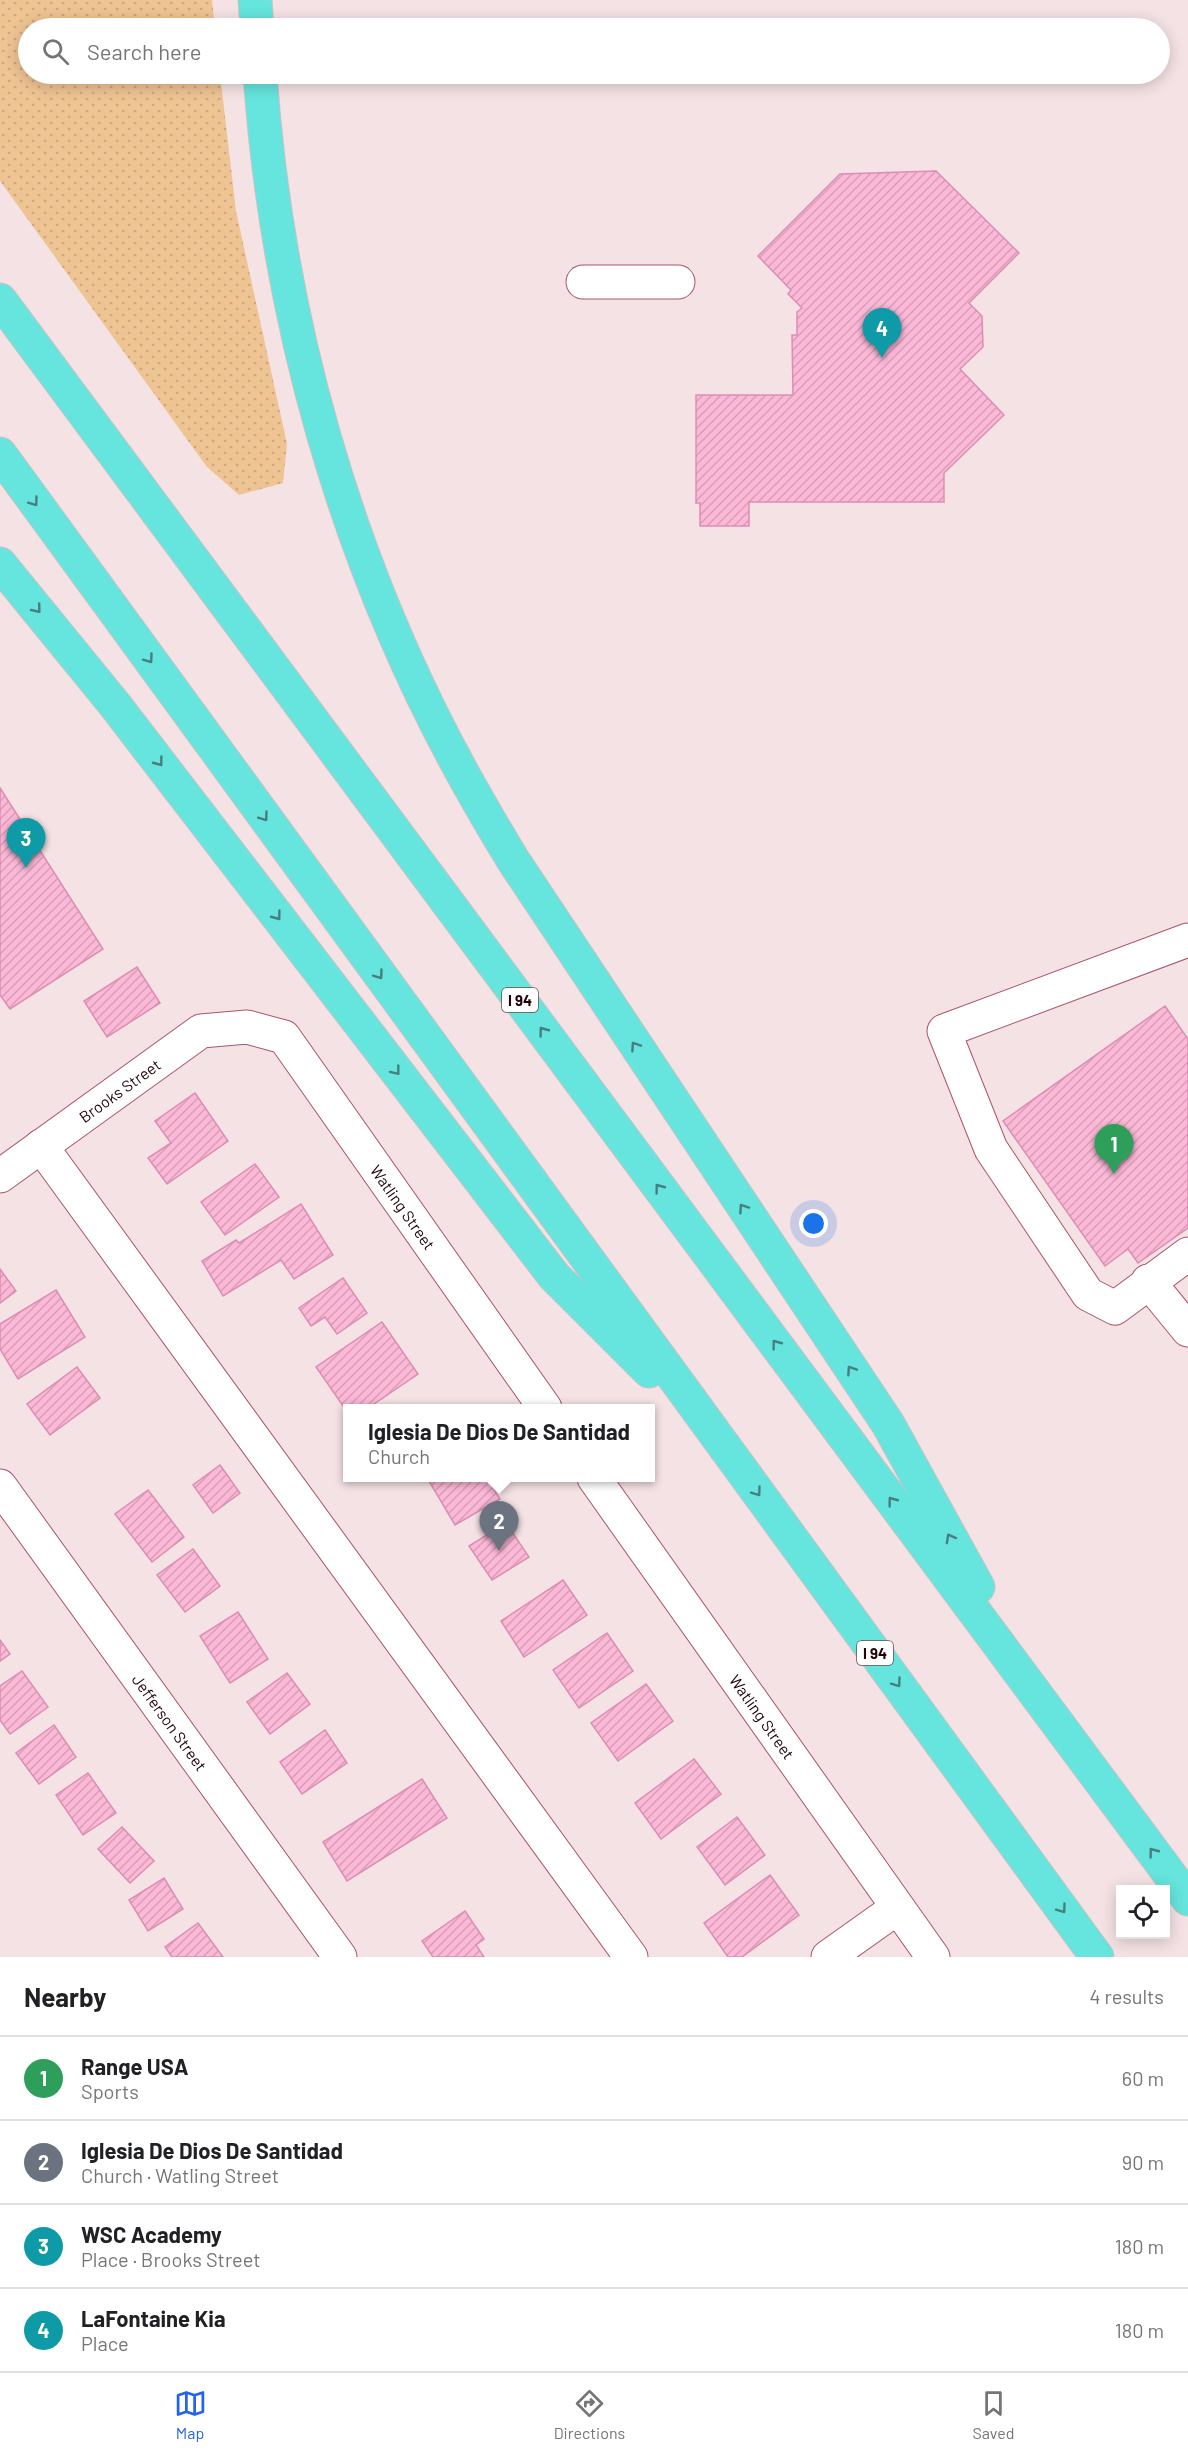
<!DOCTYPE html>
<html lang="en">
<head>
<meta charset="utf-8">
<style>
	:root { --surface:#fff; --page:#f6f6f6; --text:#202124; --muted:#757577; --line:#e0e0e0; --accent:#2563eb }
	body { margin:0; font-family:Barlow,sans-serif; background:var(--page); color:var(--text) }
	.controls { position:absolute; right:18px; bottom:18px; display:grid; overflow:hidden; border-radius:0px; box-shadow:0 3px 15px #0003 }
	.controls button { width:54px; height:54px; display:grid; place-items:center; padding:0; border:0; border-bottom:2px solid var(--line); background:var(--surface); color:var(--text); font:30px sans-serif }
	.you { position:absolute; left:814px; top:1224px; width:21px; height:21px; margin:-15px; border:4px solid #fff; border-radius:50%; background:#1a73e8; box-shadow:0 0 0 9px #1a73e833 }
	.badge { display:grid; place-items:center; width:39px; height:39px; border-radius:50%; background:var(--accent); color:#fff; font-size:20px; font-weight:700 }
	.pin { position:absolute; translate:-50% -50px; filter:drop-shadow(0 2px 3px #0008) }
	.pin::after { content:''; position:absolute; top:32px; width:21px; height:18px; background:inherit; clip-path:polygon(0 0,100% 0,50% 100%) }
	.popup { position:absolute; left:343px; top:1404px; width:312px; height:78px; box-sizing:border-box; display:grid; place-content:center; border-radius:0px; background:var(--surface); filter:drop-shadow(0 2px 4px #0005); font-size:20px; white-space:nowrap; color:var(--muted) }
	.popup b { font-size:22px; color:var(--text) }
	.popup::after { content:''; position:absolute; left:50%; top:100%; margin-left:-12px; border:12px solid transparent; border-top-color:var(--surface) }
	.list { margin:0; padding:0; list-style:none }
	h2 { display:flex; justify-content:space-between; align-items:center; height:78px; margin:0; padding:0 24px; font-size:26px }
	h2 small { font-size:20px; font-weight:400; color:var(--muted) }
	.list li { display:grid; grid-template-columns:39px 1fr auto; gap:18px; align-items:center; box-sizing:border-box; height:84px; padding:0 24px; border-top:2px solid var(--line) }
	.list b { display:block; font-size:22px; white-space:nowrap }
	.list p { margin:0; font-size:20px; white-space:nowrap; color:var(--muted) }
	.list em { font-size:20px; font-style:normal; color:var(--muted) }
	.icon { flex:none; width:33px; height:33px; fill:none; stroke:currentColor; stroke-width:2; stroke-linecap:round; stroke-linejoin:round }
	.map { position:relative; flex:none; width:1188px; height:1957px; overflow:hidden }
	.search { position:absolute; background:var(--surface); box-shadow:0 3px 15px #0003; left:18px; right:18px; top:18px; height:66px; display:flex; align-items:center; gap:15px; box-sizing:border-box; padding:0 21px; border-radius:33px; color:var(--muted); font-size:22px }
	.sheet { height:414px; background:var(--surface) }
	nav { display:flex; justify-content:space-around; align-items:center; box-sizing:border-box; height:84px; border-top:2px solid var(--line); background:var(--surface); font-size:16px; color:var(--muted) }
	nav a { display:grid; justify-items:center; gap:3px }
	nav .on { color:var(--accent) }
	.map>svg:first-child { display:block }
</style>
</head>
<body>
<div class="map">
<svg width="1188" height="1957" viewBox="0 0 1188 1957">
	<defs>
		<pattern id="grass-dots" width="8" height="8" patternUnits="userSpaceOnUse" patternTransform="scale(1.5)"><rect width="8" height="8" fill="#efc493"/><path d="M2 2h.1M6 6h.1" fill="none" stroke="#cda77d" stroke-width="1.8" stroke-linecap="round"/></pattern>
		<pattern id="building-hatch" width="6" height="6" patternUnits="userSpaceOnUse" patternTransform="scale(1.5)"><rect width="6" height="6" fill="#fcb8d7"/><path d="M-1 1l2-2M0 6l6-6M5 7l2-2" fill="none" stroke="#d89db7"/></pattern>
	</defs>
	<rect width="100%" height="100%" fill="#f5e2e4"/>
	<polygon fill="url(#grass-dots)" points="0,0 212,0 215,28 28,28 28,74 220,74 236,211 287,444 283,483 239,495 207,467 0,181"/>
	<g fill="url(#building-hatch)" stroke="#dd8db3" stroke-width="1.5">
		<polygon points="936,171 1019,253 969,303 982,316 983,347 960,369 1004,415 944,473 944,502 749,502 749,526 700,526 700,503 696,503 696,395 793,395 792,335 797,335 797,312 802,308 788,294 791,290 758,256 840,174"/>
		<polygon points="0,788 103,949 10,1009 0,995"/>
		<polygon points="137,967 160,1003 107,1037 84,1001"/>
		<polygon points="1165,1006 1188,1039 1188,1228 1138,1263 1128,1249 1105,1266 1003,1121"/>
		<polygon points="195,1093 228,1141 167,1184 148,1158 171,1143 155,1121"/>
		<polygon points="255,1164 279,1197 225,1235 201,1202"/>
		<polygon points="301,1204 333,1255 294,1279 281,1260 223,1296 202,1261 236,1240 239,1243"/>
		<polygon points="0,1269 16,1291 0,1303"/>
		<polygon points="343,1278 367,1313 337,1334 325,1317 311,1326 299,1308"/>
		<polygon points="56,1290 85,1337 18,1379 0,1349 0,1324"/>
		<polygon points="382,1322 418,1374 368,1408 348,1408 348,1413 316,1367"/>
		<polygon points="77,1367 100,1398 50,1435 27,1404"/>
		<polygon points="220,1465 240,1493 213,1513 193,1485"/>
		<polygon points="436,1478 487,1478 500,1499 455,1525 429,1481"/>
		<polygon points="148,1490 184,1537 152,1562 115,1514"/>
		<polygon points="506,1523 529,1557 492,1580 469,1546"/>
		<polygon points="193,1549 220,1586 185,1612 157,1575"/>
		<polygon points="563,1580 587,1615 524,1657 501,1621"/>
		<polygon points="238,1612 268,1659 230,1683 200,1636"/>
		<polygon points="607,1633 633,1671 579,1708 553,1670"/>
		<polygon points="0,1640 10,1654 0,1661"/>
		<polygon points="22,1671 48,1707 10,1734 0,1720 0,1686"/>
		<polygon points="287,1673 310,1704 270,1734 247,1702"/>
		<polygon points="646,1684 673,1721 618,1761 591,1723"/>
		<polygon points="54,1725 76,1757 39,1784 16,1753"/>
		<polygon points="325,1730 347,1763 302,1794 280,1762"/>
		<polygon points="694,1759 721,1794 661,1839 635,1803"/>
		<polygon points="88,1773 116,1813 83,1835 56,1795"/>
		<polygon points="422,1779 447,1818 347,1881 323,1842"/>
		<polygon points="737,1817 765,1855 725,1885 697,1847"/>
		<polygon points="122,1827 154,1861 130,1883 98,1849"/>
		<polygon points="770,1875 799,1915 742,1957 728,1957 704,1923"/>
		<polygon points="164,1878 183,1909 148,1931 129,1900"/>
		<polygon points="465,1911 484,1939 476,1945 484,1957 433,1957 422,1941"/>
		<polygon points="198,1923 223,1957 172,1957 165,1947"/>
	</g>
	<g fill="none" stroke-linecap="round" stroke-linejoin="round">
		<g stroke="#a85665" stroke-width="35">
			<g id="minor">
				<polyline points="583,282 678,282"/>
				<polyline points="1188,940 944,1031 991,1149 1088,1294 1115,1308 1188,1254"/>
				<polyline points="41,1146 631,1957"/>
				<path id="s1" d="M 0,1176 L 201,1031 L 247,1027 L 284,1037 L 545,1408"/>
				<polyline points="1148,1281 1188,1330"/>
				<path id="s2" d="M 594,1478 L 933,1957"/>
				<path id="s3" d="M 0,1486 L 340,1957"/>
				<polyline points="828,1957 897,1908"/>
			</g>
		</g>
		<g stroke="#cac3c4" stroke-width="35">
			<g id="highway">
				<polyline points="255,0 257,28"/>
				<path d="M 260,74 C 277,317 345,560 463,774 C 479,803 496,832 513,860 L 888,1424 L 978,1587"/>
				<polyline points="0,300 1188,1899"/>
				<polyline points="0,454 1097,1957"/>
				<polyline points="0,564 115,705 554,1276 649,1371"/>
			</g>
		</g>
		<use href="#minor" stroke="#fff" stroke-width="33"/>
		<use href="#highway" stroke="#65e5dd" stroke-width="33"/>
	</g>
	<defs><path id="oneway-chevron" d="M-2-3.5L2.5 0L-2 3.5" fill="none" stroke-width="1.6" stroke-linecap="round" stroke-linejoin="round" transform="scale(1.5)"/></defs>
	<g stroke="#467f7e">
		<use href="#oneway-chevron" transform="translate(34 502) rotate(54)"/>
		<use href="#oneway-chevron" transform="translate(37 609) rotate(51)"/>
		<use href="#oneway-chevron" transform="translate(149 659) rotate(54)"/>
		<use href="#oneway-chevron" transform="translate(159 762) rotate(53)"/>
		<use href="#oneway-chevron" transform="translate(264 817) rotate(54)"/>
		<use href="#oneway-chevron" transform="translate(277 916) rotate(53)"/>
		<use href="#oneway-chevron" transform="translate(379 975) rotate(54)"/>
		<use href="#oneway-chevron" transform="translate(543 1031) rotate(-127)"/>
		<use href="#oneway-chevron" transform="translate(635 1046) rotate(-124)"/>
		<use href="#oneway-chevron" transform="translate(396 1071) rotate(52)"/>
		<use href="#oneway-chevron" transform="translate(659 1188) rotate(-127)"/>
		<use href="#oneway-chevron" transform="translate(743 1208) rotate(-124)"/>
		<use href="#oneway-chevron" transform="translate(776 1344) rotate(-127)"/>
		<use href="#oneway-chevron" transform="translate(851 1370) rotate(-124)"/>
		<use href="#oneway-chevron" transform="translate(757 1492) rotate(54)"/>
		<use href="#oneway-chevron" transform="translate(892 1501) rotate(-127)"/>
		<use href="#oneway-chevron" transform="translate(950 1538) rotate(-119)"/>
		<use href="#oneway-chevron" transform="translate(897 1683) rotate(54)"/>
		<use href="#oneway-chevron" transform="translate(1153 1852) rotate(-127)"/>
		<use href="#oneway-chevron" transform="translate(1062 1909) rotate(54)"/>
	</g>
	<g text-anchor="middle" dominant-baseline="central" stroke-width="4.5" stroke-linejoin="round" paint-order="stroke">
		<g fill="#fff" stroke="#644f54" stroke-width="1.5">
			<rect x="502" y="988" width="36" height="24" rx="4.5"/>
			<rect x="857" y="1641" width="36" height="24" rx="4.5"/>
		</g>
		<g font-size="15" font-weight="bold" fill="#21030a">
			<text x="520" y="1000">I 94</text>
			<text x="875" y="1653">I 94</text>
		</g>
		<g font-size="16" fill="#21030a" stroke="#fff">
			<text stroke="none"><textPath href="#s1" startOffset="147">Brooks Street</textPath></text>
			<text stroke="none"><textPath href="#s1" startOffset="540">Watling Street</textPath></text>
			<text stroke="none"><textPath href="#s2" startOffset="292">Watling Street</textPath></text>
			<text stroke="none"><textPath href="#s3" startOffset="291">Jefferson Street</textPath></text>
		</g>
	</g>
</svg>
<div class="controls">
<button><svg class="icon" aria-label="locate" viewBox="0 0 24 24"><circle cx="12" cy="12" r="6"/><path d="M12 2v4M12 18v4M2 12h4M18 12h4"/></svg></button>
</div>
<div class="you"></div>
<div class="pin badge" style="left:1114px;top:1174px;background:#2e9e5b">1</div>
<div class="pin badge" style="left:499px;top:1551px;background:#6b7280">2</div>
<div class="popup"><b>Iglesia De Dios De Santidad</b>Church</div>
<div class="pin badge" style="left:26px;top:868px;background:#0f9aa8">3</div>
<div class="pin badge" style="left:882px;top:358px;background:#0f9aa8">4</div>
<div class="search"><svg class="icon" aria-label="search" viewBox="0 0 24 24"><circle cx="10" cy="10" r="6"/><path d="M15 15l6 6"/></svg>Search here</div>
</div>
<section class="sheet">
<h2>Nearby<small>4 results</small></h2>
<ul class="list">
<li><span class="badge" style="background:#2e9e5b">1</span><div><b>Range USA</b><p>Sports</p></div><em>60 m</em></li>
<li><span class="badge" style="background:#6b7280">2</span><div><b>Iglesia De Dios De Santidad</b><p>Church · Watling Street</p></div><em>90 m</em></li>
<li><span class="badge" style="background:#0f9aa8">3</span><div><b>WSC Academy</b><p>Place · Brooks Street</p></div><em>180 m</em></li>
<li><span class="badge" style="background:#0f9aa8">4</span><div><b>LaFontaine Kia</b><p>Place</p></div><em>180 m</em></li>
</ul>
</section>
<nav>
<a class="on"><svg class="icon" aria-label="map" viewBox="0 0 24 24"><path d="M3 6l6-2 6 2 6-2v14l-6 2-6-2-6 2zM9 4v14M15 6v14"/></svg>Map</a>
<a><svg class="icon" aria-label="directions" viewBox="0 0 24 24"><path d="M12 3l9 9-9 9-9-9zM9 14v-3h6M13 9l2 2-2 2"/></svg>Directions</a>
<a><svg class="icon" aria-label="saved" viewBox="0 0 24 24"><path d="M7 4h10v16l-5-4-5 4z"/></svg>Saved</a>
</nav>
</body>
</html>
